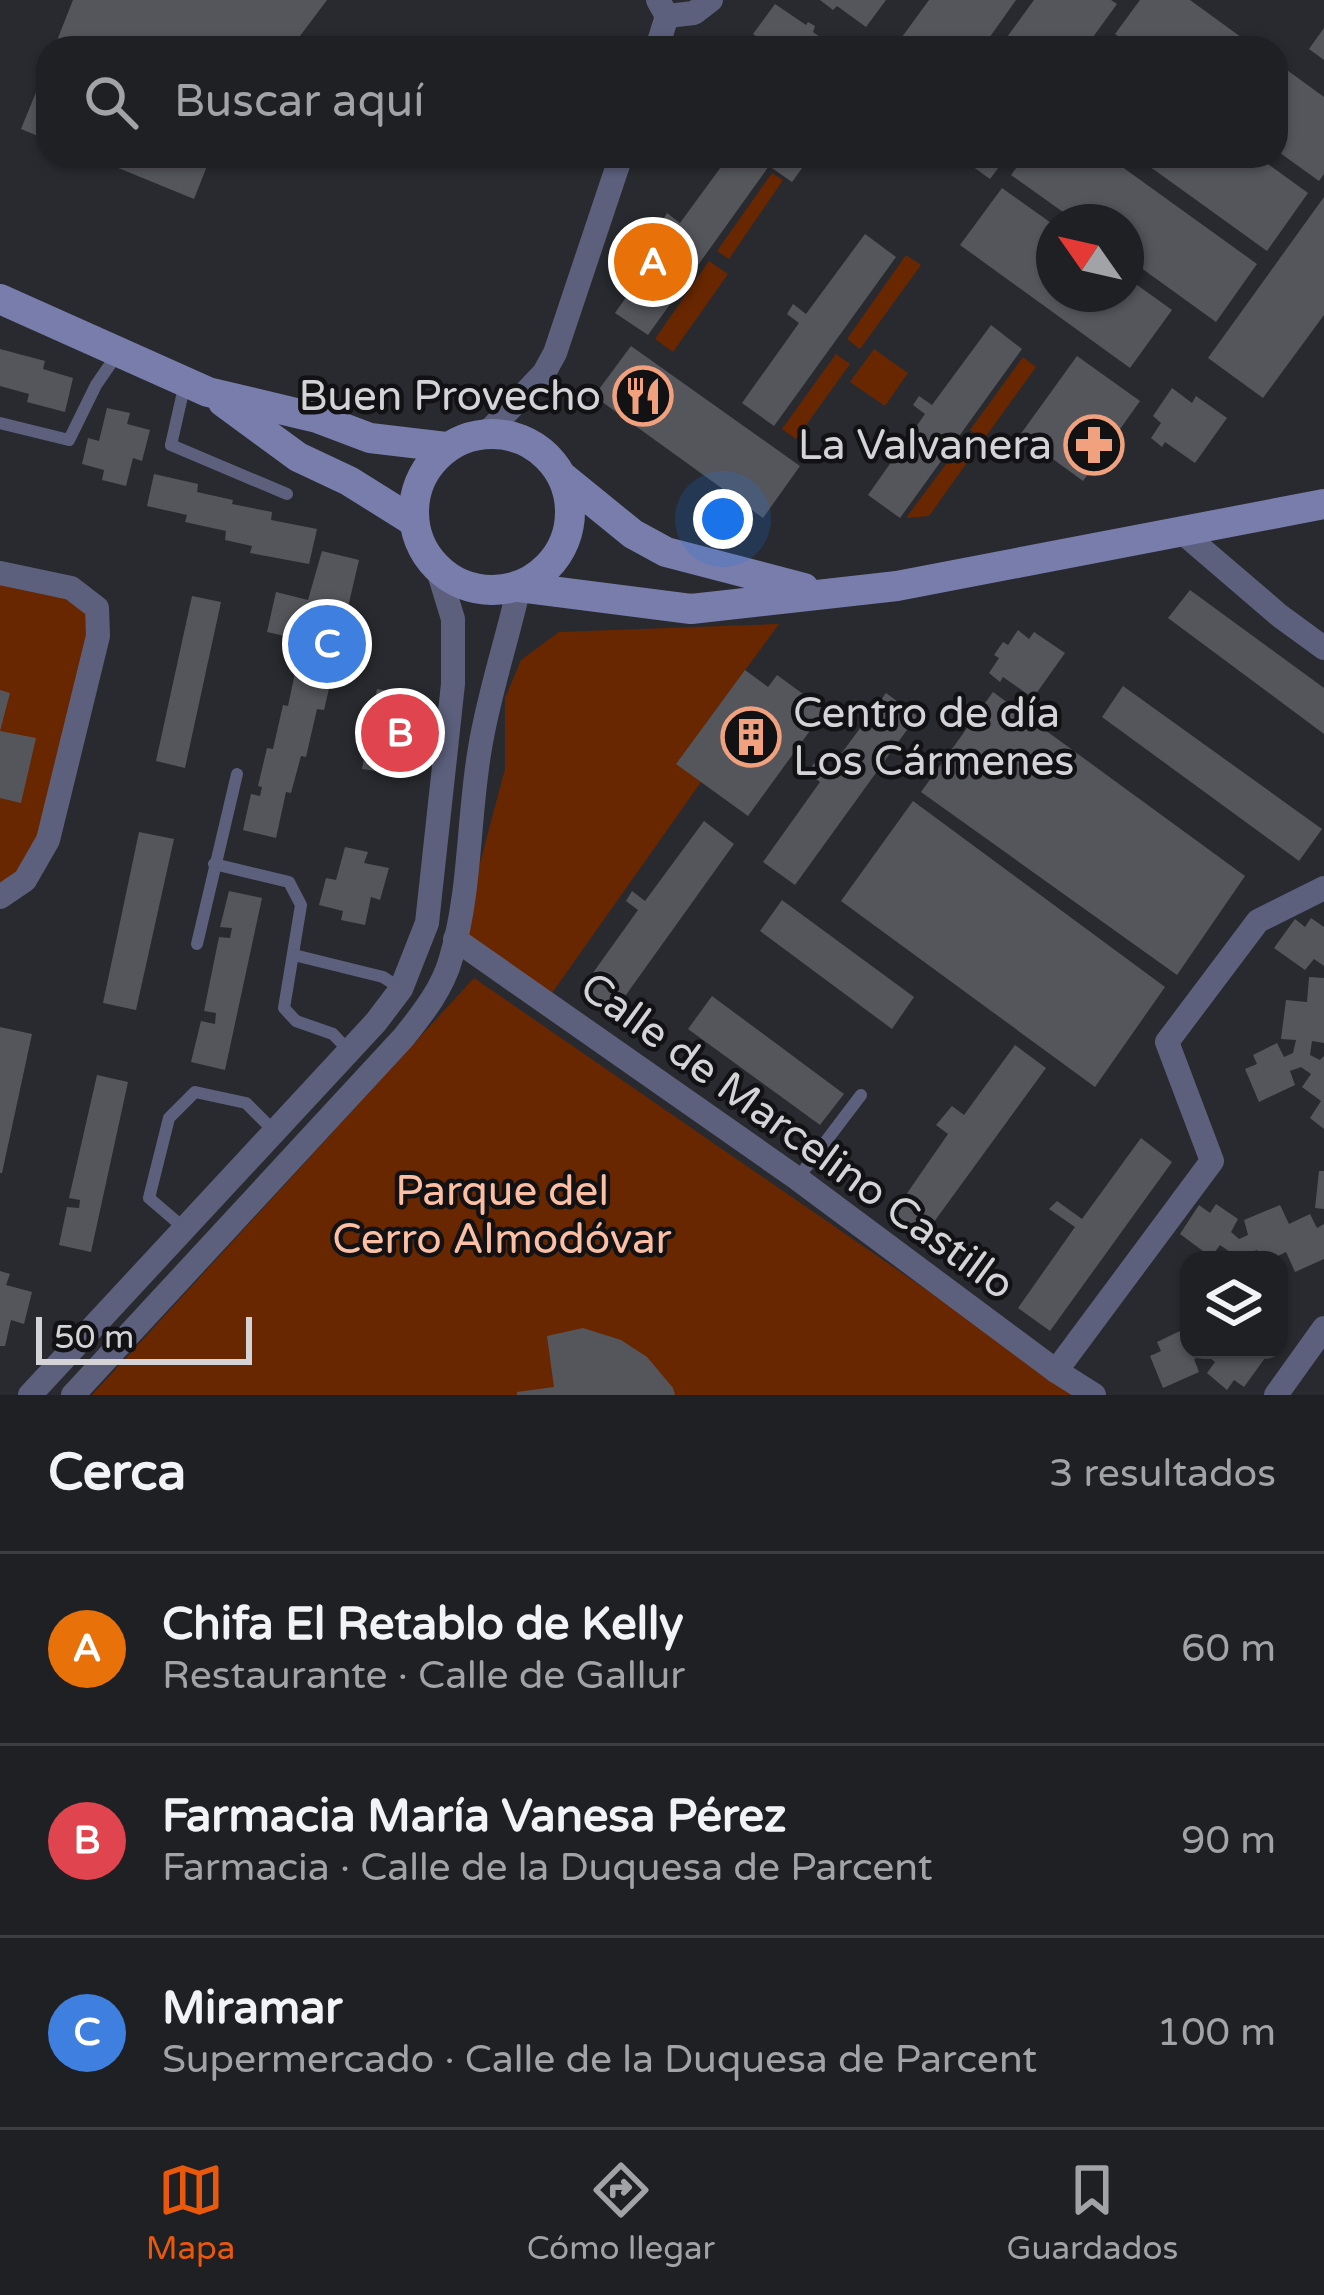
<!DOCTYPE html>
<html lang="es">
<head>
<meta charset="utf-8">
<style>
	:root { --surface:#1f2023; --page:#2c2d30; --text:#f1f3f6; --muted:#a1a3a6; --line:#3c3e41; --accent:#ea580c }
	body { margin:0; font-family:"Varela Round",sans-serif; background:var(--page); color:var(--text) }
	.controls { position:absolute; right:36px; bottom:36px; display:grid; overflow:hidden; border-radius:24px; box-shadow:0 3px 9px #0004 }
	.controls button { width:108px; height:108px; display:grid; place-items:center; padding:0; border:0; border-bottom:3px solid var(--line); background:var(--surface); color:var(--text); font:60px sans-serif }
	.compass { position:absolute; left:1036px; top:204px; width:108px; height:108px; border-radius:50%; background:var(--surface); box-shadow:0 3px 9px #0004; rotate:304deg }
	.scale { position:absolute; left:36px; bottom:30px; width:216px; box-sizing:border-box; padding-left:12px; border:6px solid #d4d4d8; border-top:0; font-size:33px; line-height:42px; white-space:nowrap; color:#d4d4d8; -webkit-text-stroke:9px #121215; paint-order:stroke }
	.you { position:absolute; left:723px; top:519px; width:42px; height:42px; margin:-30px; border:9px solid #fff; border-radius:50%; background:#1a73e8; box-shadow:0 0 0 18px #1a73e833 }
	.badge { display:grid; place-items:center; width:78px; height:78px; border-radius:50%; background:var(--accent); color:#fff; font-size:39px; font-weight:700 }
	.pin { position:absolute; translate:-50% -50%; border:6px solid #fff; box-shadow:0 3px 12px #0006 }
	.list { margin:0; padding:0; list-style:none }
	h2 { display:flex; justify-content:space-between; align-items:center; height:156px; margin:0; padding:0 48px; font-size:51px }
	h2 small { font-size:39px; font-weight:400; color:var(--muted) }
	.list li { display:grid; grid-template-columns:78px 1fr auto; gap:36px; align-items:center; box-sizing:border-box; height:192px; padding:0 48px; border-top:3px solid var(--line) }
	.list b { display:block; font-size:45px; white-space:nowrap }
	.list p { margin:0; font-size:39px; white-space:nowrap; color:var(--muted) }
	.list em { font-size:39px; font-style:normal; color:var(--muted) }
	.icon { flex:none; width:66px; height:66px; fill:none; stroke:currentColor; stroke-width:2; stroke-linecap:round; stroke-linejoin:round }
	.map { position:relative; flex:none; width:1324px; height:1395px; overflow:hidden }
	.search { position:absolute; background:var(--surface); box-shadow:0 3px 9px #0004; left:36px; right:36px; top:36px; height:132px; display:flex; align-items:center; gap:30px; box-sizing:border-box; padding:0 42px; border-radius:36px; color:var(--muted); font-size:45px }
	.sheet { height:732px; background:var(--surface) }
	nav { display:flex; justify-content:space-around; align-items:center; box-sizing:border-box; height:168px; border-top:3px solid var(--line); background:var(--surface); font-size:33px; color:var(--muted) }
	nav a { display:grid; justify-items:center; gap:6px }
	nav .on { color:var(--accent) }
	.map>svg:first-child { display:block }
</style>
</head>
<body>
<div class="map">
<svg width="1324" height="1395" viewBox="0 0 1324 1395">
	<rect width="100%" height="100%" fill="#292a2f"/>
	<g fill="#682700">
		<polygon points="772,173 783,180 729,259 717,251"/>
		<polygon points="906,255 921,265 860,349 847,339"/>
		<polygon points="709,261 728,274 673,352 655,339"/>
		<polygon points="874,349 908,373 885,406 850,382"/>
		<polygon points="836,354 850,364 796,439 782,429"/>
		<polygon points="1023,357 1036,367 984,439 970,430"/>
		<polygon points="958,448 971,457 929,516 906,518"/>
		<polygon points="0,573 97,608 48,840 0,899"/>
		<polygon points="779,624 677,763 701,782 545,1003 459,942 505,769 505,698 521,660 559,632"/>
		<polygon points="474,978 1079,1395 92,1395"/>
	</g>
	<g fill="#55565c">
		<polygon points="73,0 327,0 291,48 54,48"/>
		<polygon points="820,0 886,0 866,27 837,6 833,10"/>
		<polygon points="929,0 1016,0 982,48 918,48 902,37"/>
		<polygon points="1034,0 1111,0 1117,4 1085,48 999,48"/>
		<polygon points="1140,0 1190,0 1256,48 1134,48 1115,34"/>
		<polygon points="775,4 806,25 808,22 815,26 813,32 835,48 772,48 753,34"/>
		<polygon points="1324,28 1324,60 1309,49"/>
		<polygon points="1276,62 1324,97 1324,174 1319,181 1276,150"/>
		<polygon points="48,63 48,140 21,129"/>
		<polygon points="89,156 211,156 194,199"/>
		<polygon points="729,156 811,156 792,182 769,166 648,335 615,313 672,232 661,223 667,213 680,223"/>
		<polygon points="958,156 1007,156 990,179"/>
		<polygon points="1025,156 1107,156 1257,264 1216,322 1126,257 1126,222 1077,222 1011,175"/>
		<polygon points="1135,156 1257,156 1308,193 1267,251"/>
		<polygon points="1002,188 1054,225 1054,294 1126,294 1126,277 1172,310 1130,368 960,245"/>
		<polygon points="1324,197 1324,315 1263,398 1208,358"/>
		<polygon points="865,234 896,257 774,426 742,403 799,323 787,314 793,304 806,314"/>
		<polygon points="991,325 1022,349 900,518 868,495 925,414 913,405 919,396 932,405"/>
		<polygon points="631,346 800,466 763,518 594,396"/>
		<polygon points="0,349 45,361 43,369 73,378 65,412 27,402 29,394 0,386"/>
		<polygon points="1077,356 1140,401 1083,481 1020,435"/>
		<polygon points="1172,388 1192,403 1196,396 1227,418 1195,463 1165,442 1162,447 1151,438 1161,423 1153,416"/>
		<polygon points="107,408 130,413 127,424 150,430 142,461 133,458 126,486 102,480 104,470 82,464 88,438 99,441"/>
		<polygon points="154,474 198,484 197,492 233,500 232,504 272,512 271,520 317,529 309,564 250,553 252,546 225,540 226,531 185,522 187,515 147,506"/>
		<polygon points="322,551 359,560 324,710 317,709 306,757 301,756 291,793 286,792 276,838 243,830 251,794 260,796 262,787 258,786 267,748 273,749 283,705 288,706 302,640 267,632 276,592 308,600"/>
		<polygon points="1190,590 1324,688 1324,734 1168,618"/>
		<polygon points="192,596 221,602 185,768 156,761"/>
		<polygon points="1018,630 1029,639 1034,632 1065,653 1033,698 1003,677 1000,682 989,673 999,658 994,655 1003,642 1008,645"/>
		<polygon points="745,670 768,687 777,675 825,710 748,816 676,764"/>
		<polygon points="1123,686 1322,829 1299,861 1102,717"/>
		<polygon points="377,689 419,696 403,775 362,769"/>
		<polygon points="0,690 10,693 0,731 36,738 21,803 0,798"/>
		<polygon points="993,692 1245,876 1177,975 921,792"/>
		<polygon points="886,693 917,716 795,885 763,862 820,782 808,773 814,763 827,773"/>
		<polygon points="913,801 1165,987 1095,1087 841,901"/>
		<polygon points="704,821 734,844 613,1013 580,991 638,910 626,901 632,891 645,901"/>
		<polygon points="139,832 174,839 136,1010 103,1003"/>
		<polygon points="345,847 368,852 364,863 389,868 380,900 371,897 365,925 341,920 343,911 319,905 326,878 336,880"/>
		<polygon points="229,891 262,898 225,1070 191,1062 201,1021 215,1024 216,1013 204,1011 219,937 230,938 232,928 220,927"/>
		<polygon points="782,900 914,997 892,1029 760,931"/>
		<polygon points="1311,918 1324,927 1324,966 1314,959 1305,970 1274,948 1295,919 1305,927"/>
		<polygon points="1309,977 1324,978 1324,1043 1312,1041 1310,1055 1320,1060 1324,1056 1324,1129 1310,1118 1321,1101 1302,1087 1311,1074 1301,1067 1290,1071 1295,1085 1259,1102 1245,1069 1257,1064 1253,1055 1277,1043 1284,1057 1293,1053 1296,1040 1281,1039 1286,1000 1307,1002"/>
		<polygon points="712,996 844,1094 820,1125 688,1029"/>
		<polygon points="0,1027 32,1034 2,1173 0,1173"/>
		<polygon points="1015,1045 1046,1068 923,1237 892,1215 948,1134 936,1125 952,1106 964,1115"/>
		<polygon points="97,1075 128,1082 91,1252 59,1245 67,1207 79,1208 80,1200 69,1198"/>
		<polygon points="1141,1138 1172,1162 1050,1331 1018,1308 1075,1227 1049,1209 1057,1201 1082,1219"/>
		<polygon points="1319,1171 1324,1171 1324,1209 1315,1208"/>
		<polygon points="1216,1204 1238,1219 1231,1232 1239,1239 1248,1235 1244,1220 1280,1205 1289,1224 1310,1214 1317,1228 1324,1224 1324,1259 1295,1272 1286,1252 1270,1260 1261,1260 1257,1250 1246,1254 1246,1260 1229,1260 1230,1252 1220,1245 1211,1257 1180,1234 1199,1205 1210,1213"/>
		<polygon points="0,1271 10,1274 6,1285 32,1292 24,1324 11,1320 5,1346 0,1346"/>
		<polygon points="583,1328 621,1340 647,1357 673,1388 675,1395 517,1395 517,1392 554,1387 547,1336"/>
		<polygon points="1182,1330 1189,1343 1189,1350 1253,1350 1265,1358 1244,1387 1234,1380 1227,1390 1207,1373 1215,1362 1207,1355 1194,1359 1199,1372 1163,1388 1150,1356 1161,1351 1157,1342"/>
	</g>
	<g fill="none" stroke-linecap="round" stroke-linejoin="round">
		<g stroke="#5d607d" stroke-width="12">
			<polyline points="185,383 171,445 287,494"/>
			<polyline points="0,423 69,440 96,385 118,353"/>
			<polyline points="214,864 289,882 301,905 284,1008 296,1021 333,1034 349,1051"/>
			<polyline points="197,944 237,774"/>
			<polyline points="294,955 383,977 400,988"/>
			<polyline points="798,1178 861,1095"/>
			<polyline points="184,1228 149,1198 169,1118 195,1092 246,1103 274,1131"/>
		</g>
		<g stroke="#5d607d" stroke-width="24">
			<polyline points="667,16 694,13 711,0"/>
			<polyline points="657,48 667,16 658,0"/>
			<polyline points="488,432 544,373 555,353 621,156"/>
			<polyline points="1182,532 1280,616 1324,648"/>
			<polyline points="0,573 71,588 97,608 98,636 48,840 25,880 0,897"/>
			<polyline points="455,939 798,1179 1056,1371 1094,1395"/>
			<polyline points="1056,1371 1212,1161 1167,1042 1258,921 1324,888"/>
			<polyline points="30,1395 376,1022 401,989 427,923 453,684 453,619 438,570"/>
			<path d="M 73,1395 L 404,1037 C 423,1013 443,988 451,958 C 471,891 468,817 480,748 C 489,693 507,641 519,587"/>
			<polyline points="1276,1395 1324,1328"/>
		</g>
		<g stroke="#797dac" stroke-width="30">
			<polyline points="0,299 208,392 317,418 370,438 446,447"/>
			<polyline points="223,402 298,457 349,481 413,521"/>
			<circle cx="492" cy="512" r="78"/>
			<polyline points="564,478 633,534 666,552 804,588"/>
			<polyline points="519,587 691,609 897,586 1324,504"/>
		</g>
	</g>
	<defs>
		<g id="restaurant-ring" transform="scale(3)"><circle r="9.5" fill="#121215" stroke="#f1a17d" stroke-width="1.5"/><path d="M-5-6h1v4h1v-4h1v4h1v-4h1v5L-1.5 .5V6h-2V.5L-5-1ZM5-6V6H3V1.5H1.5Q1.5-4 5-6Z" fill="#f1a17d"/></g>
		<g id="pharmacy-ring" transform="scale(3)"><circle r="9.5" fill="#121215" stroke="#f1a17d" stroke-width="1.5"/><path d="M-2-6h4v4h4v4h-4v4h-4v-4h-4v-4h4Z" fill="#f1a17d"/></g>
		<g id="building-ring" transform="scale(3)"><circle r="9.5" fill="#121215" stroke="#f1a17d" stroke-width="1.5"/><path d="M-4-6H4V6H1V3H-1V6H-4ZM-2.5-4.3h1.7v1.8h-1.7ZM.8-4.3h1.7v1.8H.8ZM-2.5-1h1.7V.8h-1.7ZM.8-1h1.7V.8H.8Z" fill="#f1a17d"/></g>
	</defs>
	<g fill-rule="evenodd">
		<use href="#restaurant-ring" x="643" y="396"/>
		<use href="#pharmacy-ring" x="1094" y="445"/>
		<use href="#building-ring" x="751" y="737"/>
	</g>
	<g text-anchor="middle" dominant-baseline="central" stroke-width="9" stroke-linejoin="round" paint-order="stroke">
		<g font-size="42" fill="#d4d4d8" stroke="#121215" text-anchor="end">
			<text x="601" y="396">Buen Provecho</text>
			<text x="1052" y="445">La Valvanera</text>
			<text x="793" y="713" text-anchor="start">Centro de día<tspan x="793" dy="48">Los Cármenes</tspan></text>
		</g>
		<g font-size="42" fill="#d4d4d8" stroke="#121215">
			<text transform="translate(797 1136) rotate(36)">Calle de Marcelino Castillo</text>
		</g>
		<g font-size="42" fill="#fdbfa4" stroke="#121215">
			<text x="502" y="1191">Parque del<tspan x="502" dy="48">Cerro Almodóvar</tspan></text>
		</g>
	</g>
</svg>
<div class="controls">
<button><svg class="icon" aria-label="layers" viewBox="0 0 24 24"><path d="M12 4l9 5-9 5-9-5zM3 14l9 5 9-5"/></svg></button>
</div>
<svg class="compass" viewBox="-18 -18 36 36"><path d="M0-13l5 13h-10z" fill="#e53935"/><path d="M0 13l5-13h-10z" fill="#a1a3a6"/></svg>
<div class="scale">50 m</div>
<div class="you"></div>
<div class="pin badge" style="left:653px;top:262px;background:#e8710a">A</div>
<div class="pin badge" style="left:400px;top:733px;background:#e0444e">B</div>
<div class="pin badge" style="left:327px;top:644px;background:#3f7fe0">C</div>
<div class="search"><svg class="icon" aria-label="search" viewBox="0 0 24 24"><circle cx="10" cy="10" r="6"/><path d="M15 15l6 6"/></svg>Buscar aquí</div>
</div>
<section class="sheet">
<h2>Cerca<small>3 resultados</small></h2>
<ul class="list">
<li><span class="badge" style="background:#e8710a">A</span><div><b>Chifa El Retablo de Kelly</b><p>Restaurante · Calle de Gallur</p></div><em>60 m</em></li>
<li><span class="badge" style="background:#e0444e">B</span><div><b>Farmacia María Vanesa Pérez</b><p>Farmacia · Calle de la Duquesa de Parcent</p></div><em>90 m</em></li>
<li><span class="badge" style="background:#3f7fe0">C</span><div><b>Miramar</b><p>Supermercado · Calle de la Duquesa de Parcent</p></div><em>100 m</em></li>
</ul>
</section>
<nav>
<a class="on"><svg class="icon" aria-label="map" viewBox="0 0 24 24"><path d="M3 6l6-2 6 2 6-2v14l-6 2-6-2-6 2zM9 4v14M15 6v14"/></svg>Mapa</a>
<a><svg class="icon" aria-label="directions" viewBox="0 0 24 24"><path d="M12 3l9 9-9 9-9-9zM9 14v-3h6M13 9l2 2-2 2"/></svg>Cómo llegar</a>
<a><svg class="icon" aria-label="saved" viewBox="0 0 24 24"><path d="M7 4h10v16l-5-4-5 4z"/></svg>Guardados</a>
</nav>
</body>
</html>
